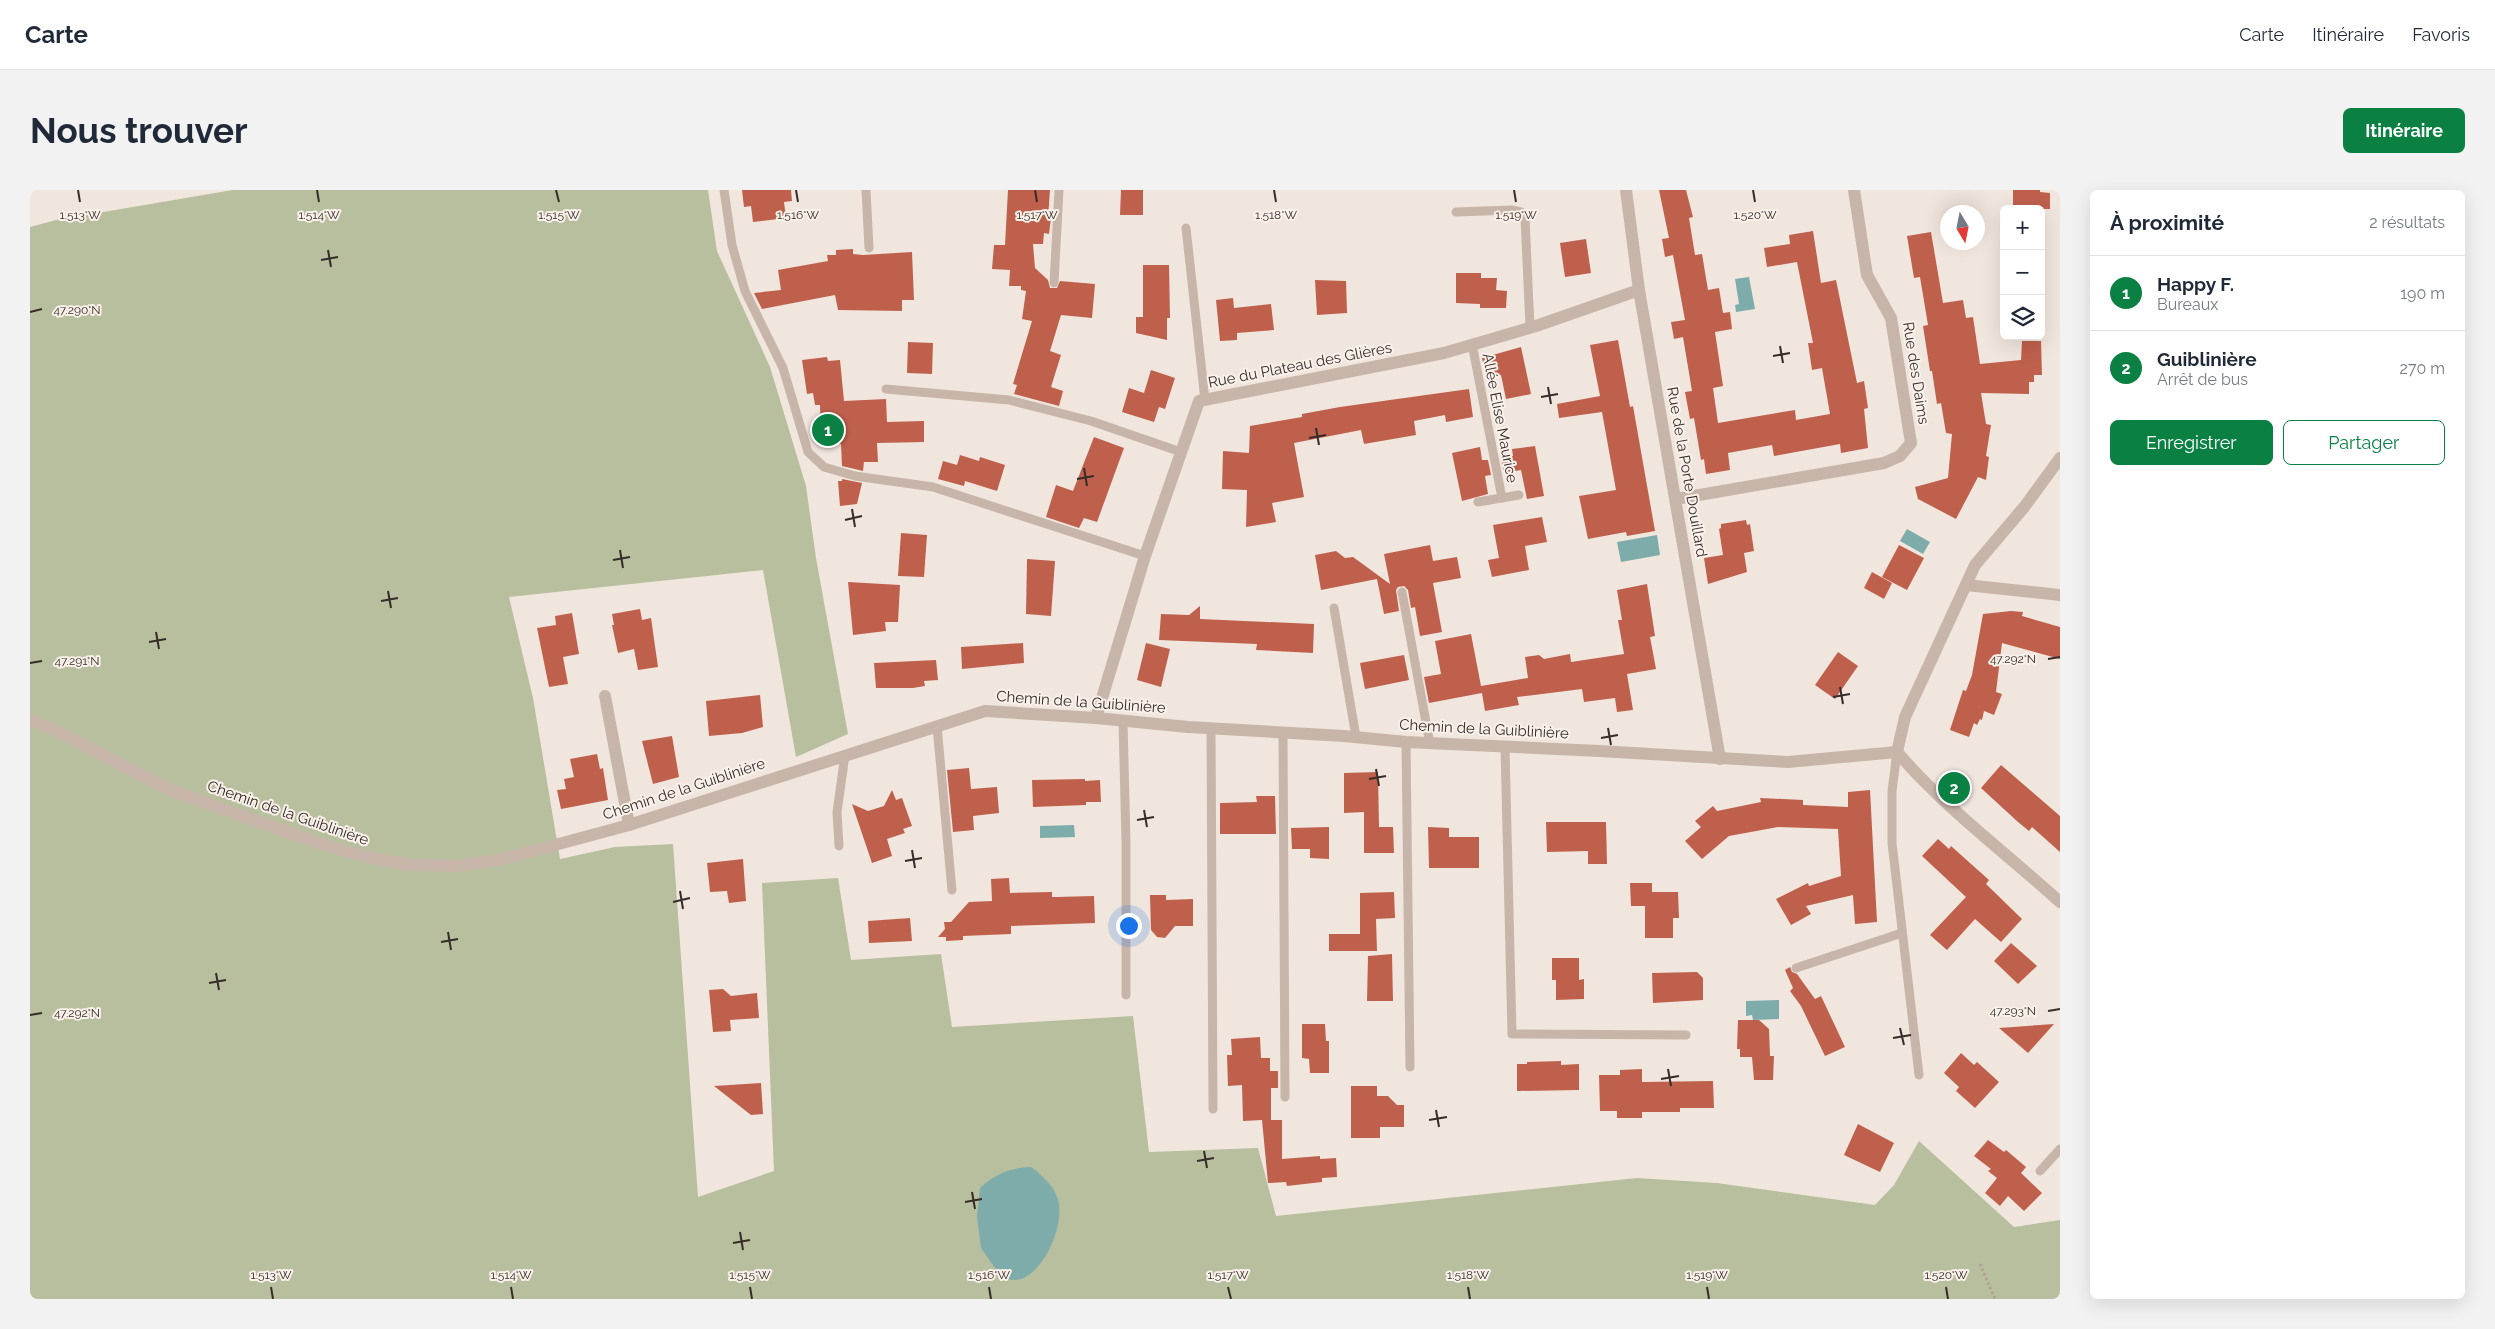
<!DOCTYPE html>
<html lang="fr">
<head>
<meta charset="utf-8">
<style>
	:root { --surface:#fff; --page:#f2f2f3; --text:#1f2937; --muted:#747a83; --line:#e0e1e3; --accent:#0b8043 }
	body { margin:0; font-family:Raleway,sans-serif; background:var(--page); color:var(--text) }
	.controls { position:absolute; right:15px; top:15px; display:grid; overflow:hidden; border-radius:8px; box-shadow:0 5px 20px #0002 }
	.controls button { width:45px; height:45px; display:grid; place-items:center; padding:0; border:0; border-bottom:1px solid var(--line); background:var(--surface); color:var(--text); font:25px sans-serif }
	.compass { position:absolute; left:1910px; top:15px; width:45px; height:45px; border-radius:50%; background:var(--surface); box-shadow:0 5px 20px #0002; rotate:170deg }
	.you { position:absolute; left:1098px; top:735px; width:18px; height:18px; margin:-12px; border:4px solid #fff; border-radius:50%; background:#1a73e8; box-shadow:0 0 0 8px #1a73e833 }
	.badge { display:grid; place-items:center; width:32px; height:32px; border-radius:50%; background:var(--accent); color:#fff; font-size:16px; font-weight:700 }
	.pin { position:absolute; translate:-50% -50%; border:2px solid #fff; box-shadow:0 1px 5px #0006 }
	.list { margin:0; padding:0; list-style:none }
	h2 { display:flex; justify-content:space-between; align-items:center; height:65px; margin:0; padding:0 20px; font-size:21px }
	h2 small { font-size:16px; font-weight:400; color:var(--muted) }
	.list li { display:grid; grid-template-columns:32px 1fr auto; gap:15px; align-items:center; box-sizing:border-box; height:75px; padding:0 20px; border-top:1px solid var(--line) }
	.list b { display:block; font-size:19px; white-space:nowrap }
	.list p { margin:0; font-size:16px; white-space:nowrap; color:var(--muted) }
	.list em { font-size:16px; font-style:normal; color:var(--muted) }
	.actions { display:flex; gap:10px; padding:15px 20px }
	.actions a { flex:1; padding:11px 0; border:1px solid var(--accent); border-radius:8px; text-align:center; font-size:18px; color:var(--accent) }
	.actions .main { background:var(--accent); color:#fff }
	.icon { flex:none; width:28px; height:28px; fill:none; stroke:currentColor; stroke-width:2; stroke-linecap:round; stroke-linejoin:round }
	.map { position:relative; flex:none; width:2030px; height:1109px; overflow:hidden; border-radius:8px }
	header { display:flex; align-items:center; gap:30px; box-sizing:border-box; height:70px; padding:0 25px; background:var(--surface); border-bottom:1px solid var(--line) }
	header strong { font-size:24px }
	nav { display:flex; gap:28px; margin-inline-start:auto; font-size:18px }
	.intro { display:flex; align-items:center; justify-content:space-between; box-sizing:border-box; height:120px; padding:0 30px }
	h1 { margin:0; font-size:35px }
	.button { padding:12px 22px; border-radius:8px; background:var(--accent); color:#fff; font-size:18px; font-weight:700 }
	main { display:flex; gap:30px; padding:0 30px }
	aside { flex:1; background:var(--surface); border-radius:8px; box-shadow:0 5px 20px #0002 }
	.map>svg:first-child { display:block }
</style>
</head>
<body>
<header>
<strong>Carte</strong>
<nav><a>Carte</a><a>Itinéraire</a><a>Favoris</a></nav>
</header>
<div class="intro"><h1>Nous trouver</h1><a class="button">Itinéraire</a></div>
<main>
<div class="map">
<svg width="2030" height="1109" viewBox="0 0 2030 1109">
	<rect width="100%" height="100%" fill="#f1e6dd"/>
	<polygon fill="#b7bf9e" points="203,0 678,0 687,61 740,177 776,296 786,368 818,544 766,567 733,380 479,407 503,508 530,669 585,657 643,654 668,1007 744,981 732,693 808,688 821,770 911,764 922,837 1103,826 1119,962 1228,958 1246,1026 1607,988 1687,993 1845,1015 1864,995 1889,951 1984,1037 2030,1030 2030,1109 0,1109 0,37 26,30"/>
	<g fill="#7eacab">
		<polygon points="1719,87 1725,119 1706,122 1705,115 1709,114 1705,89"/>
		<polygon points="1877,339 1900,352 1893,364 1870,351"/>
		<polygon points="1627,345 1630,365 1591,372 1587,352"/>
		<polygon points="1044,635 1045,647 1010,648 1010,636"/>
		<polygon points="1749,810 1749,829 1723,830 1722,825 1716,826 1716,811"/>
		<path d="M 1001,977 C 1011,984 1025,997 1028,1010 C 1035,1034 1015,1081 991,1089 C 986,1091 977,1089 972,1088 L 951,1058 L 947,1026 L 950,998 C 966,984 979,978 1001,977 Z"/>
	</g>
	<g fill="#bf604d">
		<polygon points="712,0 761,0 762,11 754,12 756,28 723,32 721,16 714,17"/>
		<polygon points="978,0 1020,0 1018,28 1021,28 1019,44 1014,43 1013,54 1003,54 1005,78 1018,90 1020,98 1027,98 1030,91 1065,94 1062,128 1031,125 1020,161 1031,165 1021,197 1033,201 1029,216 984,204 987,195 983,194 1002,131 992,129 996,101 991,100 991,96 979,96 980,80 962,79 964,55 975,55"/>
		<polygon points="1091,0 1113,0 1113,25 1090,25"/>
		<polygon points="1629,0 1656,0 1663,27 1659,28 1665,65 1672,64 1678,100 1689,98 1693,123 1700,122 1702,139 1685,142 1693,196 1683,198 1688,233 1765,220 1766,230 1800,224 1792,178 1782,180 1778,153 1783,153 1767,72 1737,77 1734,58 1760,54 1759,45 1783,41 1791,93 1806,90 1827,193 1834,191 1838,218 1834,219 1838,258 1811,263 1810,254 1744,266 1742,255 1698,263 1700,280 1676,284 1674,269 1671,270 1664,228 1660,229 1655,202 1662,201 1653,147 1644,149 1641,132 1655,130 1643,65 1635,67 1632,49 1639,48"/>
		<polygon points="1983,0 2010,0 2010,2 2020,3 2020,19 1983,19"/>
		<polygon points="1901,42 1913,113 1933,110 1936,128 1943,127 1950,174 1991,170 1992,151 2011,151 2012,185 2004,185 2004,192 1999,192 1999,204 1951,203 1956,234 1961,235 1956,266 1959,267 1956,290 1948,287 1926,329 1888,309 1885,297 1918,288 1922,244 1916,243 1911,213 1907,214 1902,181 1900,181 1893,136 1898,135 1890,87 1884,88 1877,46"/>
		<polygon points="1556,49 1561,83 1535,87 1530,53"/>
		<polygon points="823,59 823,64 833,65 882,62 884,110 872,110 872,121 808,120 805,105 732,119 724,103 751,100 748,80 798,71 797,65 806,65 806,60"/>
		<polygon points="1113,75 1139,75 1140,128 1137,128 1137,150 1106,143 1106,127 1113,127"/>
		<polygon points="1426,83 1451,83 1451,88 1467,88 1466,100 1477,101 1476,118 1450,118 1450,114 1426,113"/>
		<polygon points="1285,90 1316,91 1317,123 1287,125"/>
		<polygon points="1203,108 1204,118 1241,114 1244,140 1207,143 1207,150 1190,151 1186,110"/>
		<polygon points="1588,150 1600,217 1603,216 1625,341 1597,346 1596,342 1558,349 1549,306 1586,300 1572,222 1529,228 1527,214 1570,206 1560,155"/>
		<polygon points="878,152 903,153 902,184 877,183"/>
		<polygon points="1491,157 1501,204 1476,209 1471,185 1456,188 1452,168"/>
		<polygon points="797,167 798,171 810,170 814,211 856,209 857,232 894,231 894,252 847,253 848,272 834,272 833,281 812,276 811,254 791,254 790,215 785,215 783,203 777,204 772,170"/>
		<polygon points="1121,180 1145,188 1135,219 1129,217 1124,232 1092,222 1099,198 1114,203"/>
		<polygon points="1439,199 1443,227 1416,232 1415,225 1384,231 1386,245 1334,254 1331,240 1264,253 1274,307 1242,313 1246,332 1216,337 1217,300 1192,299 1193,261 1219,263 1220,236 1272,227 1272,224 1310,217"/>
		<polygon points="1064,247 1094,258 1067,332 1054,328 1049,338 1016,327 1026,295 1043,301"/>
		<polygon points="1505,256 1514,306 1497,309 1491,280 1474,283 1471,268 1483,266 1482,259"/>
		<polygon points="1450,257 1452,270 1458,270 1461,285 1455,286 1458,304 1432,311 1422,263"/>
		<polygon points="930,265 949,271 950,267 975,275 967,301 935,291 934,296 908,289 913,271 927,275"/>
		<polygon points="812,289 832,293 827,314 810,316 808,291 812,291"/>
		<polygon points="1512,327 1517,352 1495,356 1499,380 1462,387 1458,370 1469,368 1463,335"/>
		<polygon points="1716,330 1717,335 1720,334 1724,361 1714,363 1717,382 1678,394 1674,368 1693,365 1689,339 1691,338 1691,334"/>
		<polygon points="871,343 897,345 894,387 868,386"/>
		<polygon points="1400,355 1403,371 1427,367 1431,388 1403,393 1412,442 1390,446 1385,417 1381,418 1378,400 1374,396 1368,397 1366,400 1369,421 1354,424 1347,389 1291,400 1285,365 1306,361 1315,368 1323,367 1360,394 1354,364"/>
		<polygon points="1869,355 1894,368 1877,400 1852,387"/>
		<polygon points="997,369 1025,371 1021,426 996,424"/>
		<polygon points="1842,382 1862,393 1854,409 1834,398"/>
		<polygon points="818,392 870,395 868,432 855,432 856,441 823,445"/>
		<polygon points="1617,394 1625,446 1620,447 1626,479 1597,484 1603,520 1587,522 1585,508 1554,512 1552,499 1487,507 1489,515 1455,521 1452,503 1399,513 1394,487 1411,484 1405,451 1441,444 1451,496 1498,488 1495,467 1509,465 1514,469 1540,464 1541,472 1594,464 1588,430 1592,430 1587,400"/>
		<polygon points="1170,416 1170,429 1284,434 1283,463 1226,460 1227,454 1129,450 1131,424 1159,425"/>
		<polygon points="610,419 612,430 621,428 628,477 608,480 604,459 588,463 582,435 584,435 582,424"/>
		<polygon points="1981,421 1993,422 1992,426 2030,437 2030,469 1972,453 1966,502 1972,504 1964,525 1954,521 1952,530 1950,529 1947,535 1944,533 1939,547 1920,540 1933,500 1936,501 1942,485 1953,424"/>
		<polygon points="542,423 549,464 533,467 538,494 519,497 507,438 526,435 525,426"/>
		<polygon points="993,453 994,473 932,479 931,457"/>
		<polygon points="1116,453 1140,459 1131,497 1107,490"/>
		<polygon points="1808,462 1828,476 1805,509 1785,495"/>
		<polygon points="1374,465 1379,490 1335,499 1330,473"/>
		<polygon points="906,470 908,490 894,491 895,496 883,498 846,498 844,473"/>
		<polygon points="730,505 733,537 712,543 679,546 676,511"/>
		<polygon points="642,546 649,587 623,594 612,551"/>
		<polygon points="567,564 570,579 573,578 578,610 531,619 527,600 536,599 534,589 544,587 540,569"/>
		<polygon points="1971,575 2030,626 2030,662 2002,637 1999,641 1988,632 1951,598"/>
		<polygon points="939,578 941,599 967,597 969,623 943,626 944,640 923,642 917,580"/>
		<polygon points="1348,582 1349,637 1363,637 1364,663 1334,663 1334,622 1314,623 1314,583"/>
		<polygon points="1055,589 1055,591 1070,590 1071,612 1056,612 1056,615 1003,617 1002,590"/>
		<polygon points="862,600 866,610 872,608 882,636 873,639 875,643 857,649 862,666 842,673 822,614 838,621 854,616"/>
		<polygon points="1840,600 1847,732 1825,734 1823,705 1776,716 1781,724 1761,735 1746,709 1778,693 1779,696 1811,686 1808,639 1748,637 1699,646 1672,669 1655,651 1671,637 1665,631 1683,616 1687,621 1731,612 1730,608 1773,610 1773,615 1818,617 1818,602"/>
		<polygon points="1226,606 1245,606 1246,644 1190,644 1190,613 1227,612"/>
		<polygon points="1516,632 1576,632 1577,674 1558,674 1558,661 1517,662"/>
		<polygon points="1299,637 1299,669 1280,668 1280,659 1262,659 1261,638"/>
		<polygon points="1398,637 1419,638 1419,647 1449,647 1449,678 1399,678"/>
		<polygon points="1908,649 1919,659 1921,656 1959,690 1956,694 1992,729 1971,752 1945,729 1917,760 1900,745 1936,707 1892,666"/>
		<polygon points="713,669 716,711 699,713 697,701 680,702 677,673"/>
		<polygon points="979,688 980,703 1022,702 1022,707 1026,707 1064,706 1065,733 981,736 981,744 933,746 933,750 916,751 916,747 908,747 915,739 914,732 921,732 939,712 962,711 961,689"/>
		<polygon points="1600,693 1622,693 1622,702 1648,702 1649,728 1643,728 1643,748 1615,748 1615,716 1601,716"/>
		<polygon points="1364,702 1365,728 1346,729 1347,761 1299,761 1299,744 1330,744 1330,703"/>
		<polygon points="1120,705 1136,705 1136,710 1163,709 1163,736 1145,736 1135,748 1127,747 1121,740"/>
		<polygon points="880,728 882,751 839,753 838,731"/>
		<polygon points="1981,753 2007,776 1988,794 1964,771"/>
		<polygon points="1362,764 1363,811 1337,811 1338,766"/>
		<polygon points="1522,768 1549,768 1549,790 1554,789 1554,809 1526,810 1526,790 1522,790"/>
		<polygon points="1760,777 1762,782 1767,784 1785,809 1791,806 1815,857 1795,866 1771,816 1760,801 1763,798 1755,780"/>
		<polygon points="1667,782 1673,788 1673,810 1623,813 1622,783"/>
		<polygon points="693,799 701,806 727,803 729,828 700,830 701,841 683,842 679,800"/>
		<polygon points="1708,830 1729,830 1739,839 1740,866 1744,866 1743,890 1724,890 1722,867 1710,867 1710,859 1707,859"/>
		<polygon points="1272,834 1295,834 1296,851 1299,851 1299,883 1280,883 1279,869 1272,868"/>
		<polygon points="2024,834 1998,863 1969,838"/>
		<polygon points="1230,847 1231,868 1240,868 1240,881 1248,881 1248,898 1241,898 1241,930 1252,930 1252,969 1290,966 1290,969 1306,968 1307,987 1292,988 1292,992 1257,996 1256,992 1238,993 1232,930 1213,931 1212,895 1198,896 1197,865 1202,865 1201,849"/>
		<polygon points="1931,863 1944,875 1947,872 1969,892 1945,918 1926,901 1929,897 1914,883"/>
		<polygon points="1531,871 1531,875 1549,874 1549,900 1487,901 1487,874 1497,874 1497,872"/>
		<polygon points="1612,879 1612,892 1683,891 1684,918 1650,918 1650,922 1612,922 1612,928 1587,928 1587,921 1570,921 1569,885 1590,885 1590,880"/>
		<polygon points="731,893 733,924 721,925 684,896"/>
		<polygon points="1321,896 1347,896 1347,906 1358,906 1367,915 1374,915 1374,937 1350,937 1350,948 1321,948"/>
		<polygon points="1828,934 1864,953 1850,982 1814,965"/>
		<polygon points="1958,950 1974,962 1976,960 1996,977 1991,983 2012,1003 1994,1021 1978,1006 1970,1016 1955,1003 1967,988 1958,981 1961,979 1944,966"/>
	</g>
	<g fill="none" stroke-linecap="round" stroke-linejoin="round">
		<polyline stroke="#b49f94" stroke-width="3" stroke-dasharray="2.5 2.5" stroke-linecap="butt" points="1950,1074 1965,1109"/>
		<g stroke="#c8b5aa" stroke-width="9">
			<polyline points="694,0 702,55 715,101 753,178 778,262 794,277 825,286 903,297 1115,366"/>
			<polyline points="836,0 839,58"/>
			<polyline points="1426,22 1482,20 1491,22 1495,28 1500,137"/>
			<polyline points="1156,38 1175,210"/>
			<polyline points="1024,93 1029,0"/>
			<polyline points="1442,154 1472,308"/>
			<polyline points="856,199 979,210 1061,231 1151,262"/>
			<polyline points="1448,312 1489,305"/>
			<polyline points="1372,402 1400,554"/>
			<polyline points="1304,418 1326,547"/>
			<polyline points="1093,531 1096,652 1096,805"/>
			<polyline points="907,536 922,700"/>
			<polyline points="1181,539 1183,919"/>
			<polyline points="1253,543 1255,907"/>
			<polyline points="1376,552 1380,877"/>
			<polyline points="1475,558 1482,844 1656,845"/>
			<polyline points="1867,562 1862,601 1862,653 1889,885"/>
			<polyline points="809,656 807,622 815,565"/>
			<polyline points="1766,778 1872,743"/>
			<polyline points="2010,981 2030,959"/>
		</g>
		<g stroke="#c8b5aa" stroke-width="12">
			<polyline points="1596,0 1609,100 1690,569"/>
			<polyline points="1646,309 1854,273 1870,266 1881,253 1861,128 1837,85 1824,0"/>
			<polyline points="1936,395 2030,405"/>
			<polyline points="575,506 599,635"/>
			<polyline points="1066,528 1115,366 1169,211 1414,163 1506,136 1609,100"/>
			<path d="M 0,530 L 25,540 L 140,600 L 285,652 L 336,667 L 381,675 L 427,676 L 473,669 L 599,635 L 955,521 L 1066,528 L 1158,537 L 1314,546 L 1376,552 L 1569,561 L 1758,572 L 1867,562 C 1915,618 1975,662 2030,712"/>
			<polyline points="1867,562 1875,527 1945,375 1995,316 2030,268"/>
		</g>
	</g>
	<path fill="none" stroke="#362c29" stroke-width="2" d="M 48,0 L 50,12M 287,0 L 289,12M 526,0 L 529,12M 766,0 L 768,12M 1005,0 L 1007,12M 1244,0 L 1246,12M 1484,0 L 1486,12M 1723,0 L 1725,12M 298,60 L 301,77M 291,70 L 308,67M 0,122 L 12,119M 1750,156 L 1753,173M 1743,166 L 1760,163M 1518,197 L 1521,214M 1511,207 L 1528,204M 1286,238 L 1289,255M 1279,248 L 1296,245M 1054,278 L 1057,296M 1047,289 L 1064,286M 822,319 L 825,337M 815,330 L 832,326M 590,360 L 593,378M 583,370 L 600,367M 358,401 L 361,418M 351,411 L 368,408M 126,442 L 129,459M 119,452 L 136,449M 2018,469 L 2030,467M 0,473 L 12,471M 1810,497 L 1813,514M 1803,507 L 1820,504M 1578,538 L 1581,555M 1571,548 L 1588,545M 1346,579 L 1349,596M 1339,589 L 1356,586M 1114,620 L 1117,637M 1107,630 L 1124,627M 882,660 L 885,678M 875,671 L 892,668M 650,701 L 653,719M 643,712 L 660,708M 418,742 L 421,760M 411,752 L 428,749M 186,783 L 189,800M 179,793 L 196,790M 2018,821 L 2030,819M 0,825 L 12,823M 1870,838 L 1874,855M 1863,848 L 1881,845M 1638,879 L 1641,896M 1631,889 L 1649,886M 1406,920 L 1409,937M 1399,930 L 1417,927M 1174,961 L 1177,978M 1167,971 L 1184,968M 942,1002 L 945,1019M 935,1012 L 952,1009M 710,1042 L 713,1060M 703,1053 L 720,1050M 241,1097 L 243,1109M 481,1097 L 483,1109M 720,1097 L 722,1109M 959,1097 L 961,1109M 1198,1097 L 1201,1109M 1438,1097 L 1440,1109M 1677,1097 L 1679,1109M 1916,1097 L 1918,1109"/>
	<g text-anchor="middle" dominant-baseline="central" stroke-width="4" stroke-linejoin="round" paint-order="stroke">
		<g font-size="15" fill="#362c29" stroke="#f9f1ea">
			<text transform="translate(1270 175) rotate(-11)">Rue du Plateau des Glières</text>
			<text transform="translate(1886 183) rotate(81)">Rue des Daims</text>
			<text transform="translate(1470 228) rotate(79)">Allée Elise Maurice</text>
			<text transform="translate(1657 282) rotate(80)">Rue de la Porte Douillard</text>
			<text transform="translate(1051 512) rotate(4)">Chemin de la Guiblinière</text>
			<text transform="translate(1454 539) rotate(3)">Chemin de la Guiblinière</text>
			<text transform="translate(654 599) rotate(-18)">Chemin de la Guiblinière</text>
			<text transform="translate(258 623) rotate(19)">Chemin de la Guiblinière</text>
		</g>
	</g>
	<g font-size="12" text-anchor="middle" fill="#362c29" stroke="#f9f1ea" stroke-width="4" stroke-linejoin="round" paint-order="stroke">
		<text x="50" y="29">1.513°W</text>
		<text x="1486" y="29">1.519°W</text>
		<text x="1725" y="29">1.520°W</text>
		<text x="289" y="29">1.514°W</text>
		<text x="529" y="29">1.515°W</text>
		<text x="768" y="29">1.516°W</text>
		<text x="1007" y="29">1.517°W</text>
		<text x="1246" y="29">1.518°W</text>
		<text x="47" y="124">47.290°N</text>
		<text x="1983" y="473">47.292°N</text>
		<text x="47" y="475">47.291°N</text>
		<text x="1983" y="825">47.293°N</text>
		<text x="47" y="827">47.292°N</text>
		<text x="241" y="1089">1.513°W</text>
		<text x="481" y="1089">1.514°W</text>
		<text x="720" y="1089">1.515°W</text>
		<text x="959" y="1089">1.516°W</text>
		<text x="1198" y="1089">1.517°W</text>
		<text x="1438" y="1089">1.518°W</text>
		<text x="1677" y="1089">1.519°W</text>
		<text x="1916" y="1089">1.520°W</text>
	</g>
</svg>
<div class="controls">
<button>+</button>
<button>−</button>
<button><svg class="icon" aria-label="layers" viewBox="0 0 24 24"><path d="M12 4l9 5-9 5-9-5zM3 14l9 5 9-5"/></svg></button>
</div>
<svg class="compass" viewBox="-18 -18 36 36"><path d="M0-13l5 13h-10z" fill="#e53935"/><path d="M0 13l5-13h-10z" fill="#747a83"/></svg>
<div class="you"></div>
<div class="pin badge" style="left:798px;top:240px">1</div>
<div class="pin badge" style="left:1924px;top:598px">2</div>
</div>
<aside>
<h2>À proximité<small>2 résultats</small></h2>
<ul class="list">
<li><span class="badge">1</span><div><b>Happy F.</b><p>Bureaux</p></div><em>190 m</em></li>
<li><span class="badge">2</span><div><b>Guiblinière</b><p>Arrêt de bus</p></div><em>270 m</em></li>
</ul>
<div class="actions"><a class="main">Enregistrer</a><a>Partager</a></div>
</aside>
</main>
</body>
</html>
